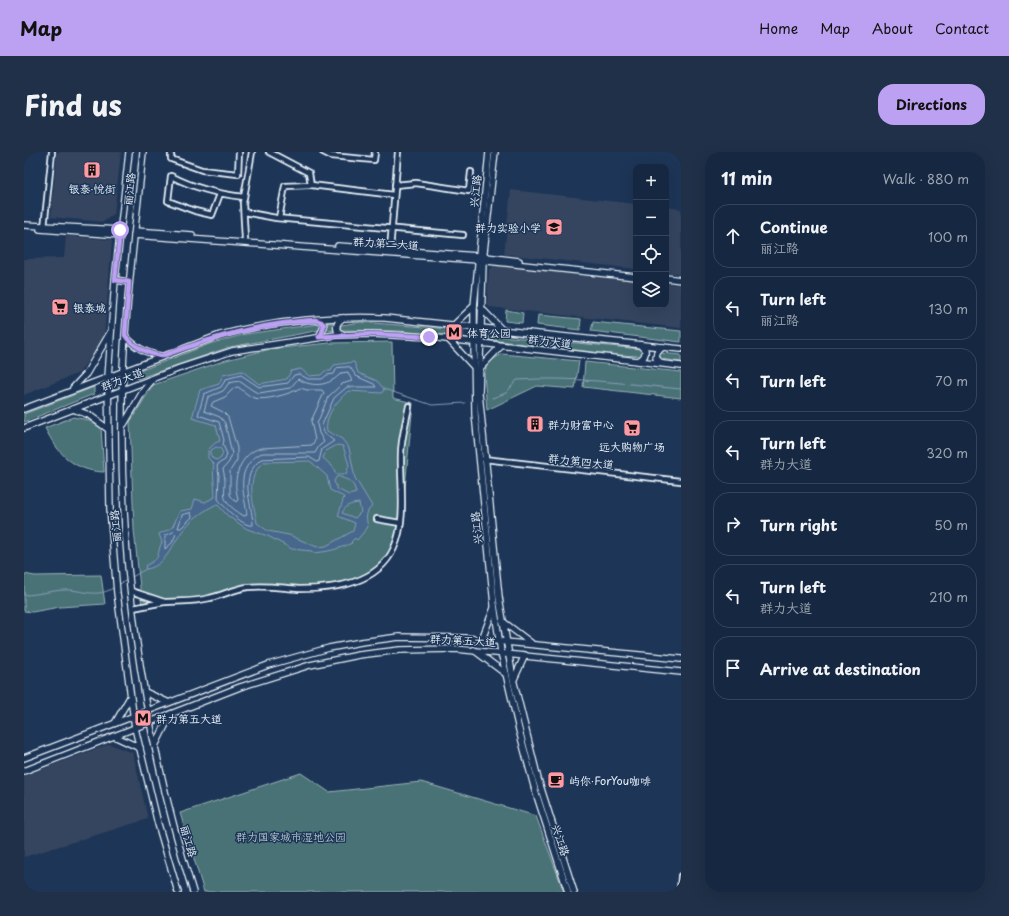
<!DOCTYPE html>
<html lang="en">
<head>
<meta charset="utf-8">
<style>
	:root { --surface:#162841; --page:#1f3048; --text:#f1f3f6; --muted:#9ea6b1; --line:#35445a; --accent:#bca0f2 }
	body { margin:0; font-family:"Playpen Sans","LXGW WenKai TC",sans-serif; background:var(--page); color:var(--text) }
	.controls { position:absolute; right:12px; top:12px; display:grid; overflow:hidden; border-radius:8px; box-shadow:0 4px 16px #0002 }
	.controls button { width:36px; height:36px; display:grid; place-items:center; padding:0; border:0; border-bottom:1px solid var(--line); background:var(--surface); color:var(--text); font:20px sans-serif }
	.stop { position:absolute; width:12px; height:12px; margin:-9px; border:3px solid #bca0f2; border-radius:50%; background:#fff }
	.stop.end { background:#bca0f2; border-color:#fff; box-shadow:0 1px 4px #0008 }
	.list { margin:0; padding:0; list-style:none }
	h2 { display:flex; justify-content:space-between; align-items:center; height:52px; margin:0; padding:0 16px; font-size:17px }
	h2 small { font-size:13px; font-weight:400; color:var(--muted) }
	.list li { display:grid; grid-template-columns:26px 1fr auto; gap:12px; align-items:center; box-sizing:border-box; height:64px; margin:0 8px 8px; padding:0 8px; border:1px solid var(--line); border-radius:16px }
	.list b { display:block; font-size:15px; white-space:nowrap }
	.list p { margin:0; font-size:13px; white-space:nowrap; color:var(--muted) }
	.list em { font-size:13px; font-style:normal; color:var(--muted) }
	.icon { flex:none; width:22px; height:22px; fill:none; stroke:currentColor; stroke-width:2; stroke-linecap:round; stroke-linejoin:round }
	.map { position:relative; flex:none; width:657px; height:740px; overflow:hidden; border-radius:16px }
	header { display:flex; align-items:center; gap:24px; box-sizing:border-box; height:56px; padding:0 20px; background:var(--accent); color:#111 }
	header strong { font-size:19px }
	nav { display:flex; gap:22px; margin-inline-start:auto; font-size:14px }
	.intro { display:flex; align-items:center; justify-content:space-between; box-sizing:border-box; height:96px; padding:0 24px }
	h1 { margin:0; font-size:28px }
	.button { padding:10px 18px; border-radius:16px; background:var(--accent); color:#111; font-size:14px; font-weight:700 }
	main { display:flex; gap:24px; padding:0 24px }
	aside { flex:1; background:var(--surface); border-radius:16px; box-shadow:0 4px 16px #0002 }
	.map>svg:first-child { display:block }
</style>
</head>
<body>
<header>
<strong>Map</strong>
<nav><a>Home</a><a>Map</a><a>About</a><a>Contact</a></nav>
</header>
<div class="intro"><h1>Find us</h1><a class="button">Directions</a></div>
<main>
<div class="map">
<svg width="657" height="740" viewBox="0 0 657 740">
	<rect width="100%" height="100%" fill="#1d3557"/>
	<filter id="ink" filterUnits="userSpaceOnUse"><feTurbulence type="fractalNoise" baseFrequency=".025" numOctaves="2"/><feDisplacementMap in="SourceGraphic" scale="8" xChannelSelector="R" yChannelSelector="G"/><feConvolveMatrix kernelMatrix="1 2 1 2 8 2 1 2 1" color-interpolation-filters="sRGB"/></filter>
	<g filter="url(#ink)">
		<g fill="#34455f">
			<polygon points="33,0 97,0 90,62 79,70 27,65"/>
			<polygon points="487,38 612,52 612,117 480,102"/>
			<polygon points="642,55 657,57 657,122 642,121"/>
			<polygon points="42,84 88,88 80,186 55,221 0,243 0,107 40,106"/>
			<polygon points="471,113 612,128 612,153 642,153 642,131 657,133 657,176 465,155 463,151 465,118"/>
			<polygon points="85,592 109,601 124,667 0,705 0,624"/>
		</g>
		<g fill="#4a7276" stroke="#99b2b7">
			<polygon points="482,158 499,161 498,171 481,169"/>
			<polygon points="514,163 557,167 556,178 513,173"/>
			<polygon points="337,170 439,178 439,185 374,179 316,178 317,173"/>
			<polygon points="569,170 657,179 657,190 567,179"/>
			<polygon points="302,171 311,171 311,178 302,179"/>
			<polygon points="294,172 297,172 297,178 206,195 113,227 113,220 188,191 222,182"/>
			<polygon points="465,183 617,197 619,201 617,204 595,203 465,188"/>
			<polygon points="368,190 369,246 389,251 377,378 372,397 354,419 335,430 272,438 242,432 220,434 180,445 118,455 110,378 106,270 129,233 202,208 246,197 306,191"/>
			<polygon points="637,201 657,203 657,210 637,207 635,204"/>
			<polygon points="478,202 555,209 551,237 513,234 463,258 460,222 464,210"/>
			<polygon points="561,210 657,220 657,246 559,235"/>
			<polygon points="70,235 70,242 0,270 0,262"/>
			<path d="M 49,265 L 64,268 L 77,276 L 80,320 C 50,319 34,302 21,276 Z"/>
			<polygon points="0,422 11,424 77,423 81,452 36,455 8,460 0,459"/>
			<polygon points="277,621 305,640 397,630 512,664 540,740 180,740 156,661"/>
		</g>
		<path fill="#46678c" stroke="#879eb7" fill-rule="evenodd" d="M 330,210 L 334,221 L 353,229 L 360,237 L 358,241 L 324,239 C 314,248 300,264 303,279 L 318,287 L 325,296 L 331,326 L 348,354 C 341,361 342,366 344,375 L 333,388 L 331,386 L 327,390 L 328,391 C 315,397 303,400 289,401 L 288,399 L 268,397 L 244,384 L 223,377 L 204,364 L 193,352 C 180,358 165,369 157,381 C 148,394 140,415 122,417 L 121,414 C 139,405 131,405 138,390 L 135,382 L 148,376 L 156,359 L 168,357 L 171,347 L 181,350 L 191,345 C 191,338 188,316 190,312 L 184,306 L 184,298 L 191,291 L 196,289 L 192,273 L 168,266 L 176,238 L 195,232 L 199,223 L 218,219 L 235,232 L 263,227 L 267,219 L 277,217 L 285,224 L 297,223 L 301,219 L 307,219 L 310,213 ZM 313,293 L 319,294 L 325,313 L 322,322 L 312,322 L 309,315 L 299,306 L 302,299 ZM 192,295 L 197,297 L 199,301 L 197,306 L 194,308 L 189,307 L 186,302 L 187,298 ZM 286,309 L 303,324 L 306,338 L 320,345 L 314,364 L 331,371 L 329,379 L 302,394 L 293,395 L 265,383 L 244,379 L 233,371 C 229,348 221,328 239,310 ZM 313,324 C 324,328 330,329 332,341 L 325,343 L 313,337 L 310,329 ZM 335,351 L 337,360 L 331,366 L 318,361 C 322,353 326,352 335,351 Z"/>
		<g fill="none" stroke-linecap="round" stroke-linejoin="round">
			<g stroke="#a7bacd" stroke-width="1">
				<path d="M 326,215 L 332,224 L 350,232 L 352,235 L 323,235 L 310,246 L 298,273 L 300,281 L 310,289 L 298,297 L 295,309 L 293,310 L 285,305 L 237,307 C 214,327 228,348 229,373 C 220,376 200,355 194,347 L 195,323 L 193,315 L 194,312 L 201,308 L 203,302 L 199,293 L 200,288 L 195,270 L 174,263 L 180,242 L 197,235 L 202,227 L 217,223 L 235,235 L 264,231 L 270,223 L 275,222 L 284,227 L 298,227 L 303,223 L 310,222 L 313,216 Z"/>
				<path d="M 317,221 L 324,220 L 328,229 L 318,232 L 304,245 L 293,272 L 295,281 L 300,290 L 295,294 L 291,301 L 239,301 C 234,302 231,305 228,308 C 212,324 221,344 223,363 L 220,364 C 189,345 206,343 199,317 L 205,310 L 208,302 L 201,271 L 196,265 L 180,259 L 184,245 L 199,239 L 205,231 L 215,229 L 230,239 L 235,241 L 266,236 L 274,227 C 289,236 306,234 317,221 Z"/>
				<path d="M 214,235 C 219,238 224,244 230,246 C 240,249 267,242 276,236 L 283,238 L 298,238 L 300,241 L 287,269 L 291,288 L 288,293 L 238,296 C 223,298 213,315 212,329 C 211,335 213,342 214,348 L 212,350 L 206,343 L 206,319 L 213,308 L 213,296 L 204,265 L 199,260 L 187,254 L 189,250 L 201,245 L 209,237 Z"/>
				<polygon points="167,361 168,365 157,376 154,376 158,363"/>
				<polygon points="150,380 152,382 148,391 141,397 141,384"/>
			</g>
			<g stroke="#879eb7" stroke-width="1">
				<polyline points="360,237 408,253 441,251"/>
				<path d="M 468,246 L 482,241 L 493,228 C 548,224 603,232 657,237"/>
				<polyline points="108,425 122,417"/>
				<polyline points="94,433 103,428"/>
				<path d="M 0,443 C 15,443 32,437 47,438 C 63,440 75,445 89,436"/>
			</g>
			<g stroke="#e8f1f8" stroke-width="8">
				<g id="minor">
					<polyline points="147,0 147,7 178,18 214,22 215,0"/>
					<polyline points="245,0 285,21 287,33 261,34 255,66"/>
					<polyline points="299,0 307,4 350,8 351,0"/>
					<polyline points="287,33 370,43"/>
					<polyline points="371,33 392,31 445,39 447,20"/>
					<path d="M 196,42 L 188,63 L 171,59 L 144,49 L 147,24 C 170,36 193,42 220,45"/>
					<polyline points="220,60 252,66 439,83"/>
					<polyline points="20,76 28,0"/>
					<polyline points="221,87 219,51 228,0"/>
					<polyline points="366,98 374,0"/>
					<polyline points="460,307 657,329"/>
					<polyline points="353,367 376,371"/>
					<polyline points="107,439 140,450 109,456"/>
					<path d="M 140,450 C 155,449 171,450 186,446 C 199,443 210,437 224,435 C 242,433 258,436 275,437 C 310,437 354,432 370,396 C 383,367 376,333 377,302 C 377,287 382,270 385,254"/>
					<polyline points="656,740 657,724"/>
				</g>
			</g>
			<g stroke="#e8f1f8" stroke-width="8">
				<g id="major">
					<polyline points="105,0 91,128 84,225 86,358 93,441 111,576 134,672 154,740"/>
					<path d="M 119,0 C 112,72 102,144 99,217 C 92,393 116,572 169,740"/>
					<polyline points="465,0 450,154 450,190 451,262 470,453 477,500 495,578 511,638 544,740"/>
					<polyline points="471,0 459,109 455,241 475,445 489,527 514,627 550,740"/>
					<polyline points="0,73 96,78"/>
					<polyline points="16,77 96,83"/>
					<polyline points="111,79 168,83"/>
					<polyline points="110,83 454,108 612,125"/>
					<polyline points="314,94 454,104 495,109"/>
					<polyline points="642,126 657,128"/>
					<polyline points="91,128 105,130"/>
					<polyline points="457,156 478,178"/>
					<polyline points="293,168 299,171 300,175 295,185"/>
					<polyline points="430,173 450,154"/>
					<path d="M 318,182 L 314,180 C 311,174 313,170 319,166"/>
					<path d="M 101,183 C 108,194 124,202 137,204"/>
					<polyline points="425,188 450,215"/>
					<path d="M 614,209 C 619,207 622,204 621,198 L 616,193"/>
					<polyline points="637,211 632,206 633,200 639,195"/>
					<polyline points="456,216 477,194"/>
					<polyline points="49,236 62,222 86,181"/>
					<path d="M 0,257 L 196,183 C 249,169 306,164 361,166 L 657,197"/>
					<polyline points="49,257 65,263 84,277"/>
					<polyline points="100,272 120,238 129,227"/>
					<polyline points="0,276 156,216 208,199 312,183 348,182 405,185 657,214"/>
					<polyline points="478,469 507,491"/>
					<polyline points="458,487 470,456"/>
					<polyline points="450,498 482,522"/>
					<polyline points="490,527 501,503"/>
					<polyline points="121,540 143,550"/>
					<polyline points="91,571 106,545"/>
					<polyline points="90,584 116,596"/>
					<polyline points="131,594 147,562"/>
					<polyline points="0,606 244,513 305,496 337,490 375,485 441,486 657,507"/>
					<polyline points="0,619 216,535 286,513 335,503 376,498 432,497 657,520"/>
				</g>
			</g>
			<use href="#minor" stroke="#1d3557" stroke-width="4.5"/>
			<use href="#major" stroke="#1d3557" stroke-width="5.5"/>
		</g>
	</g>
	<g fill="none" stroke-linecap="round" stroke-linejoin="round" filter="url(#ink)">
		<path stroke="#bca0f2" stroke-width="5" d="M 96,78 L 91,128 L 105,130 L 101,183 C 108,194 124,202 138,204 C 190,185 235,172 291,168 L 297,170 L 300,173 L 298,181 L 295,185 L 348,182 L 405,185"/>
	</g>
	<defs>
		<g id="building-square" transform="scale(0.9)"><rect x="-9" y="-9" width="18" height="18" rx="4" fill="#ff9aa2" stroke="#1d3557"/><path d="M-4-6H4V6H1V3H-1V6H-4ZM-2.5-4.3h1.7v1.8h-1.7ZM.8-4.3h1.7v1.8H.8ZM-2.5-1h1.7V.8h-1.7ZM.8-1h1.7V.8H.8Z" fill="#111"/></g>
		<g id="school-square" transform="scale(0.9)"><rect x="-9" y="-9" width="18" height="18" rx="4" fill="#ff9aa2" stroke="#1d3557"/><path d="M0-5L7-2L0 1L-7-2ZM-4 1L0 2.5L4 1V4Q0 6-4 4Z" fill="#111"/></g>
		<g id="supermarket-square" transform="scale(0.9)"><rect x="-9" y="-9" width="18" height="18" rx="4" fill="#ff9aa2" stroke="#1d3557"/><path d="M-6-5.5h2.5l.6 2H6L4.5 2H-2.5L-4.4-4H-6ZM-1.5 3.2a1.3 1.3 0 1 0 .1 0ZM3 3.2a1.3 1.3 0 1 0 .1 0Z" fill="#111"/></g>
		<g id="metro-square" transform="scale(0.9)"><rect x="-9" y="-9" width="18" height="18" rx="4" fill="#ff9aa2" stroke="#1d3557"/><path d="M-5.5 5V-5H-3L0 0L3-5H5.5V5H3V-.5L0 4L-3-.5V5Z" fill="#111"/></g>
		<g id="cafe-square" transform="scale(0.9)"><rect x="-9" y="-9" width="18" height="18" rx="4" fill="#ff9aa2" stroke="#1d3557"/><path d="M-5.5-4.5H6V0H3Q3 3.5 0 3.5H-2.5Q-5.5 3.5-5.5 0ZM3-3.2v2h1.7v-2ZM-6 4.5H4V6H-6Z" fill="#111"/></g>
	</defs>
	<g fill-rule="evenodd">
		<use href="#building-square" x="68" y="18"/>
		<use href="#school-square" x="530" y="75"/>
		<use href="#supermarket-square" x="36" y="155"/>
		<use href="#metro-square" x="430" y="180"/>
		<use href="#building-square" x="511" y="272"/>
		<use href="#supermarket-square" x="608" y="276"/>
		<use href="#metro-square" x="119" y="566"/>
		<use href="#cafe-square" x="532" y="628"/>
	</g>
	<g text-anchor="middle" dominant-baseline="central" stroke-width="3" stroke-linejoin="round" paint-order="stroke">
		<g font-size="11" fill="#e8f1f8" stroke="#1d3557" text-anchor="start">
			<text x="68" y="36" text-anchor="middle">银泰·悦街</text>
			<text x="517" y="75" text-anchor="end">群力实验小学</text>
			<text x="49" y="155">银泰城</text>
			<text x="443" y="180">体育公园</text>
			<text x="524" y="272">群力财富中心</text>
			<text x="608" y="294" text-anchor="middle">远大购物广场</text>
			<text x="132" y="566">群力第五大道</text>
			<text x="545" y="628">屿你·ForYou咖啡</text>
		</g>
		<g font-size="11" fill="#e8f1f8" stroke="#1d3557">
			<text transform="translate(105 37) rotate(-84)">丽江路</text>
			<text transform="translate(451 39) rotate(-84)">兴江路</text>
			<text transform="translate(362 91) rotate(4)">群力第二大道</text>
			<text transform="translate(526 189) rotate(7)">群力大道</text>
			<text transform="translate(98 227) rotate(-21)">群力大道</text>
			<text transform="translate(557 309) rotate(6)">群力第四大道</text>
			<text transform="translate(91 374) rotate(-95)">丽江路</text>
			<text transform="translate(452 376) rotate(-96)">兴江路</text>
			<text transform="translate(439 488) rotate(3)">群力第五大道</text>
			<text transform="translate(537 688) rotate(72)">兴江路</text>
			<text transform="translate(165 689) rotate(74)">丽江路</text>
		</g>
		<g font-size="11" fill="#b1c5ca" stroke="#1d3557">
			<text x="267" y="684">群力国家城市湿地公园</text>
		</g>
	</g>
</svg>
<div class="controls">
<button>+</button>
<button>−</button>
<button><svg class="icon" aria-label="locate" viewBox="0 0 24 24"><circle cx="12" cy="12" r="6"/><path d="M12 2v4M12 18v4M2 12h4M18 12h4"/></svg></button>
<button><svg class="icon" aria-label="layers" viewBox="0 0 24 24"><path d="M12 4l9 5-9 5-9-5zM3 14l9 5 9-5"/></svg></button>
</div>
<div class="stop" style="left:96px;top:78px"></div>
<div class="stop end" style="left:405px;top:185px"></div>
</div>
<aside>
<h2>11 min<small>Walk · 880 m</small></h2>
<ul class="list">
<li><svg class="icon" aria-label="ahead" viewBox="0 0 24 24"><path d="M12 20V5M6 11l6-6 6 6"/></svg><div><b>Continue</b><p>丽江路</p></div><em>100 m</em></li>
<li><svg class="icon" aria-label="left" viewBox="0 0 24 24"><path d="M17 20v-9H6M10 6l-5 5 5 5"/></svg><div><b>Turn left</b><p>丽江路</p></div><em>130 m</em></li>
<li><svg class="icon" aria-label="left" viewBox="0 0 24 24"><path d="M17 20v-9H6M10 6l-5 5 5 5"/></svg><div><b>Turn left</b></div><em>70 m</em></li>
<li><svg class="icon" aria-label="left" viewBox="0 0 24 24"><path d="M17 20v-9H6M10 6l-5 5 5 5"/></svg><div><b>Turn left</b><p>群力大道</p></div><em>320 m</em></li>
<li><svg class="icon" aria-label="right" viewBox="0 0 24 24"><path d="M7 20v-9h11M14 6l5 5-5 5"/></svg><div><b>Turn right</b></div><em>50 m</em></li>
<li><svg class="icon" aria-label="left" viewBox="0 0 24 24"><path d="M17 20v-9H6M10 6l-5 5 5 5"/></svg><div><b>Turn left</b><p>群力大道</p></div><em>210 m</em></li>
<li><svg class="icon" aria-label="arrive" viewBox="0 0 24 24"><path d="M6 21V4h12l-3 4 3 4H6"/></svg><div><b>Arrive at destination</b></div></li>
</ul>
</aside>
</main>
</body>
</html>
